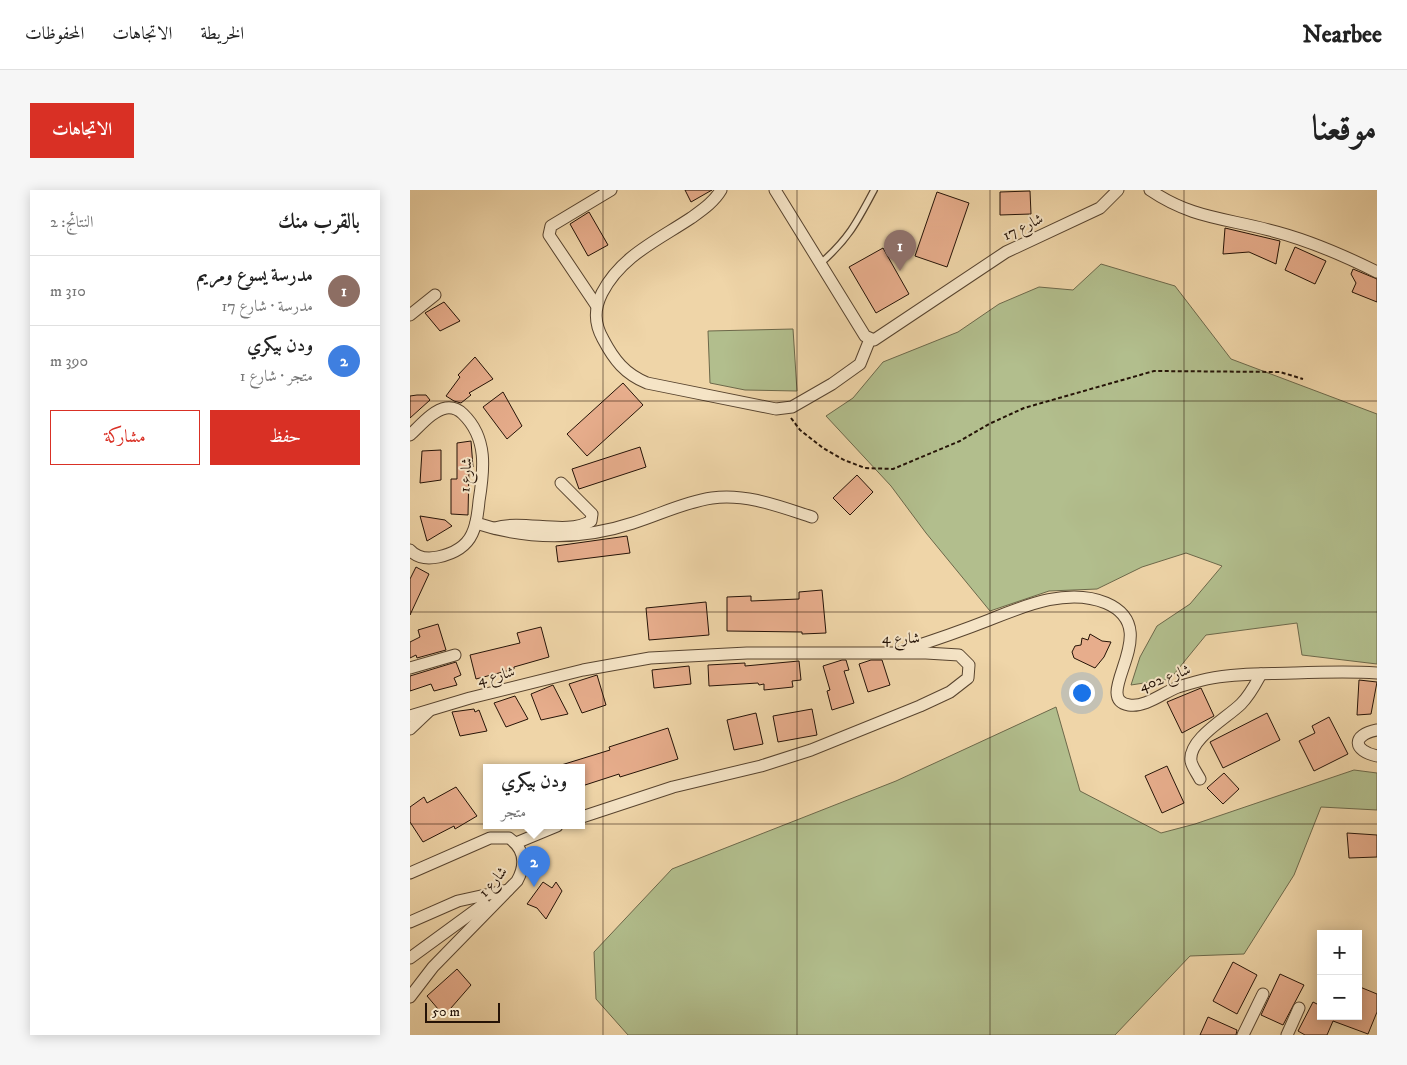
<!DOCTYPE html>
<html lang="ar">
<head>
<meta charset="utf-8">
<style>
	:root { --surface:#fff; --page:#f6f6f6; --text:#222; --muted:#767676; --line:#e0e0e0; --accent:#d93025 }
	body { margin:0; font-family:"IM FELL DW Pica",Amiri,serif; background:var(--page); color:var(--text); direction:rtl }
	.controls { position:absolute; right:15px; bottom:15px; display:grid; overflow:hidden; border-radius:0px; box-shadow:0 2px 12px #0003 }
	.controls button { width:45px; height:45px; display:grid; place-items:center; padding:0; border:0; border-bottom:1px solid var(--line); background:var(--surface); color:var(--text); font:25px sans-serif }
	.scale { position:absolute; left:15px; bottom:12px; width:75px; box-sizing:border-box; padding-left:5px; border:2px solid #251307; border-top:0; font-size:14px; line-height:18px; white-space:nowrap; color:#251307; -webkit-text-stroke:4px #f5e4c6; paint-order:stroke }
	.you { position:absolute; left:671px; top:502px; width:18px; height:18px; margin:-12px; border:4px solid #fff; border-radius:50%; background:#1a73e8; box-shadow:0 0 0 8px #1a73e833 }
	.badge { display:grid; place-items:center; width:32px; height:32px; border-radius:50%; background:var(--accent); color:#fff; font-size:16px; font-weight:700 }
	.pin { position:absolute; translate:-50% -41px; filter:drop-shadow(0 1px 2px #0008) }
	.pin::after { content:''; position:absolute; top:26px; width:18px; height:15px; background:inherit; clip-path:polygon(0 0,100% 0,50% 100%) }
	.popup { position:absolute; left:73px; top:574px; width:102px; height:65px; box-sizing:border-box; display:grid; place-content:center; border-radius:0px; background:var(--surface); filter:drop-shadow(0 1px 4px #0005); font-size:16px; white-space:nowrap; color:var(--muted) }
	.popup b { font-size:19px; color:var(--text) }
	.popup::after { content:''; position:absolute; left:50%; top:100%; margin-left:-10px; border:10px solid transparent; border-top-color:var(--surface) }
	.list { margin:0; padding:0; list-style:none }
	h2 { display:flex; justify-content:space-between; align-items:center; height:65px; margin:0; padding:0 20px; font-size:21px }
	h2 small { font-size:16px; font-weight:400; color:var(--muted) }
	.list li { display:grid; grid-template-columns:32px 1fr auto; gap:15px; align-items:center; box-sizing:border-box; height:70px; padding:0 20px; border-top:1px solid var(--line) }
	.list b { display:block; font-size:19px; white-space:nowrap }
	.list p { margin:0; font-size:16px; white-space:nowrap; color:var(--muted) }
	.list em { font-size:16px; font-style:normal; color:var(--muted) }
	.actions { display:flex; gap:10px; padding:15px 20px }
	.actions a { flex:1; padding:11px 0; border:1px solid var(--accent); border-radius:0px; text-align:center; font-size:18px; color:var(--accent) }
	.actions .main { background:var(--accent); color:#fff }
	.map { position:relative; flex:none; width:967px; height:845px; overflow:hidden; direction:ltr; border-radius:0px }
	header { display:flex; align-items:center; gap:30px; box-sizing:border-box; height:70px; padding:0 25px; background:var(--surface); border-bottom:1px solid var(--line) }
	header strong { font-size:24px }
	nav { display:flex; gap:28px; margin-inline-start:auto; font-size:18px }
	.intro { display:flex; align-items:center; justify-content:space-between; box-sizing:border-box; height:120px; padding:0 30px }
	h1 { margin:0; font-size:35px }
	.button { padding:12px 22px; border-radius:0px; background:var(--accent); color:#fff; font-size:18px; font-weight:700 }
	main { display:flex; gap:30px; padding:0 30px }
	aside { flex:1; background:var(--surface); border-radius:0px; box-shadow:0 2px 12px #0003 }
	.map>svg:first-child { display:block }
</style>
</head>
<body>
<header>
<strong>Nearbee</strong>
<nav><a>الخريطة</a><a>الاتجاهات</a><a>المحفوظات</a></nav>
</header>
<div class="intro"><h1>موقعنا</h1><a class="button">الاتجاهات</a></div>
<main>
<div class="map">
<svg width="967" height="845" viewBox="0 0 967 845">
	<rect width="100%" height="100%" fill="#efd5a8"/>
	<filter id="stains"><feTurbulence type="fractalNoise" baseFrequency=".004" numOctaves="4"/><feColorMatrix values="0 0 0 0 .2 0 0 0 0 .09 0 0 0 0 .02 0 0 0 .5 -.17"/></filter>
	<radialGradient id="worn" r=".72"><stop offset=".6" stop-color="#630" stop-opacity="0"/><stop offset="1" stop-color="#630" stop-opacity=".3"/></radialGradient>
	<g fill="#b2be8d" stroke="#6c684a">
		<polygon points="691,74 765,96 821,169 967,224 967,474 892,465 887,433 796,445 760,489 721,495 730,467 747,436 780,414 812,376 776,363 732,377 687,399 639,401 580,421 516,343 481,296 416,226 443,208 473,172 548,142 589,114 629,97 663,100"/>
		<polygon points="383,139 387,201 335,200 300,193 298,141"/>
		<polygon points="646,517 670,601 751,643 785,634 944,580 967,583 967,620 911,617 884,685 834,764 780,766 705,845 218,845 186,809 184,762 262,679 486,591"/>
	</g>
	<g fill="#e7ad8c" stroke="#251307">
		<polygon points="275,0 302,0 281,12"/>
		<polygon points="620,1 621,24 590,25 590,2"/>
		<polygon points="527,2 559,13 537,77 505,66"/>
		<polygon points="179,22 198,55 178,66 160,34"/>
		<polygon points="815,38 870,51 866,74 839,62 813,64"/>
		<polygon points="885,57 916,71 905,94 875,80"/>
		<polygon points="473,58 499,104 466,123 439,77"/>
		<polygon points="943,79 967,89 967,112 942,102 946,93 941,84"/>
		<polygon points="34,112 50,131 30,141 15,123"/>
		<polygon points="65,167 83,189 59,203 61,205 51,213 44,211 36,206 50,187 48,185"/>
		<polygon points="213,193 233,215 177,266 157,244"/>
		<polygon points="93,202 112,236 97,249 73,217"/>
		<polygon points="7,205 16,205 20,210 0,228 0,206"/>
		<polygon points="61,251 63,277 59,277 58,325 41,324 41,289 47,289 47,253"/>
		<polygon points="230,257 236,277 169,299 162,279"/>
		<polygon points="31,260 31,290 10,293 12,261"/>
		<polygon points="447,285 463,302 440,325 423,308"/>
		<polygon points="10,326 35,330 42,336 17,351"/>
		<polygon points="217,346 220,363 148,372 146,356"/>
		<polygon points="6,377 19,384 0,425 0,389"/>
		<polygon points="412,400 416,443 392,444 392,442 317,441 317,407 341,406 341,411 389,409 389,402"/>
		<polygon points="296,412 299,445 239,450 236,418"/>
		<polygon points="28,434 36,460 7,468 6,465 0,468 0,452 10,447 8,440"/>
		<polygon points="131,437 139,467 104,477 104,479 66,489 60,465 110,453 107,443"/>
		<polygon points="680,444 692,451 701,452 694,467 685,478 664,468 662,462 665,456 671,455 672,448 678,450"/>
		<polygon points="432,470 436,470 439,480 434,481 444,513 422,520 417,501 420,500 413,476"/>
		<polygon points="461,470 472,470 480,495 458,502 449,474"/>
		<polygon points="389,471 391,490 382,491 383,497 354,500 354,494 349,495 348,493 299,496 298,475 335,473 335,476"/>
		<polygon points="46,472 51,485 44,488 47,495 24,501 21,494 0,501 0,486"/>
		<polygon points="279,476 281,494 244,498 242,480"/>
		<polygon points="187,485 196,515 172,523 159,494"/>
		<polygon points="949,490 967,492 961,524 947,525"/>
		<polygon points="143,495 158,524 131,530 121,504"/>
		<polygon points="791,498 804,526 772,543 757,512"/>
		<polygon points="105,506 118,529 96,537 84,513"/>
		<polygon points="64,519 65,522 69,520 77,541 50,546 42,522"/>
		<polygon points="402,519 407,545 368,552 363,526"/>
		<polygon points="346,523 353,554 324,560 317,530"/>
		<polygon points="857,523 870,550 813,578 800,552"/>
		<polygon points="919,527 938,564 904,581 889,551 905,543 902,536"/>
		<polygon points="258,538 268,569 210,587 209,584 172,596 172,578 148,578 148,576 200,560 199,557"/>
		<polygon points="757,576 774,613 752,623 735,586"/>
		<polygon points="814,583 829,599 813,614 797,598"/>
		<polygon points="46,597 67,626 45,639 44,636 13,652 0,632 0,617 14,607 17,613"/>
		<polygon points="937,643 967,645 967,667 939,668"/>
		<polygon points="133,692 142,698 146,692 152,701 136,729 127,718 117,714"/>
		<polygon points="823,772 847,785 827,824 803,811"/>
		<polygon points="47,779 61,795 34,826 17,806"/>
		<polygon points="870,784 894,795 873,835 851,825"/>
		<polygon points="950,797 967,804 967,822 958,844 923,831 917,845 895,845 888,841 903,812 911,816 911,826 948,826"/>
		<polygon points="798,827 827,840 826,845 790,845"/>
	</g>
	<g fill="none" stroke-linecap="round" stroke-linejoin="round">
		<g stroke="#58442f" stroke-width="8">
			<path id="service" d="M 411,73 C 439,48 447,32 464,0"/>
		</g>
		<g stroke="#58442f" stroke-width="13">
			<g id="minor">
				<path d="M 311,0 C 304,12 292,20 281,28 C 248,50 211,66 192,103 C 184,119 184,133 193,149 C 204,170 215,184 237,193 L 366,219 L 382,217 L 422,194 L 450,174 L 460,149"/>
				<polyline points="365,0 455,146 464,150 596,62 690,18 708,0"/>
				<path d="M 740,0 C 781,28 814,28 859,40 C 896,49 933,65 967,82"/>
				<polyline points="186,115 139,45 141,36 201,0"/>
				<polyline points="0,125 25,105"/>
				<path d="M 0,245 C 10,236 23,220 36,218 C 43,217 49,220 53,224 C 78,248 74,280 69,311 C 68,322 67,334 62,344 C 56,357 42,364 28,367 C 18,369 7,368 0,360"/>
				<path d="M 66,333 C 117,350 172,350 223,333 C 249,325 274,312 302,308 C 336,303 371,317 402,327"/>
				<path d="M 85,338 C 113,329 157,346 181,331 L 182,324 L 151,293"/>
				<path d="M 494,460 C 522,451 551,441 579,430 C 614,416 658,397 696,413 C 757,439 679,508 719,515 C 735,518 754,502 768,497 C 778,494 788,491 797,489 C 825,483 856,484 884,483 C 912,482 939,481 967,483"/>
				<polyline points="0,478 45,465"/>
				<polyline points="0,526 60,508 173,480 240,468 337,463 516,463 549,465 559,475 558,488 540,502 510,516 401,560 351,576 263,597 172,627"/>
				<polyline points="0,539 19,521"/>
				<path d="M 967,540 C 941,545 943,561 967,566"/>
				<path d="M 790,589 C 787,583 782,577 781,571 C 778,549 817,528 831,514 C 840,505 845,495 851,484"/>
				<polyline points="106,653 147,636"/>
				<path d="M 0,683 L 80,648 L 99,648 C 115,659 116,675 107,691 L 23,777 L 0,807"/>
				<polyline points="0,732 48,711 98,700"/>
				<polyline points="0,768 74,714"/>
				<polyline points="833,845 853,804"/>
				<polyline points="877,845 889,818"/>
			</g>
		</g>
		<polyline stroke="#251307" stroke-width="2" stroke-dasharray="4 2.5" stroke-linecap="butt" points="381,228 390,240 413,258 434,270 455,278 483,279 550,251 579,234 614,218 744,181 870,182 893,189"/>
		<use href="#service" stroke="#f5e4c6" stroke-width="5.5"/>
		<use href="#minor" stroke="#f5e4c6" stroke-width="11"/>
	</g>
	<path fill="none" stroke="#251307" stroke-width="1" stroke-opacity="0.55" d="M 193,0 L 193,845M 387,0 L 387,845M 580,0 L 580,845M 774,0 L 774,845M 0,211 L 967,211M 0,422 L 967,422M 0,634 L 967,634"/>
	<g text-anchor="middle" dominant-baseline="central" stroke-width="4" stroke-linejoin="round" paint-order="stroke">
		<g font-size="15" fill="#251307" stroke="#f5e4c6">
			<text transform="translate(613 37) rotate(-26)">شارع 17</text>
			<text transform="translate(56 285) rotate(-86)">شارع 1</text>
			<text x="491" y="448">شارع 4</text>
			<text transform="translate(86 486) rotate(-14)">شارع 4</text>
			<text transform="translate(755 488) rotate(-20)">شارع 402</text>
			<text transform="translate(83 692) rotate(-49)">شارع 1</text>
		</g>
	</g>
	<rect width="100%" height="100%" filter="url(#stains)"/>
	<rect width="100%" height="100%" fill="url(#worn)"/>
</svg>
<div class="controls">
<button>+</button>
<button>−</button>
</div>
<div class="scale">50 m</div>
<div class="you"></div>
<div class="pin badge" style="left:490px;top:81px;background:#8d6e63">1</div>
<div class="pin badge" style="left:124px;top:697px;background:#3f7fe0">2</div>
<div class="popup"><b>ودن بيكري</b>متجر</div>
</div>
<aside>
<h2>بالقرب منك<small>النتائج: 2</small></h2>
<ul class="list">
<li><span class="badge" style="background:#8d6e63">1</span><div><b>مدرسة يسوع ومريم</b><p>مدرسة · شارع 17</p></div><em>310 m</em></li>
<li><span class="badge" style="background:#3f7fe0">2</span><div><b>ودن بيكري</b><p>متجر · شارع 1</p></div><em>390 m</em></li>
</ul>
<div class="actions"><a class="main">حفظ</a><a>مشاركة</a></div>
</aside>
</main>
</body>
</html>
